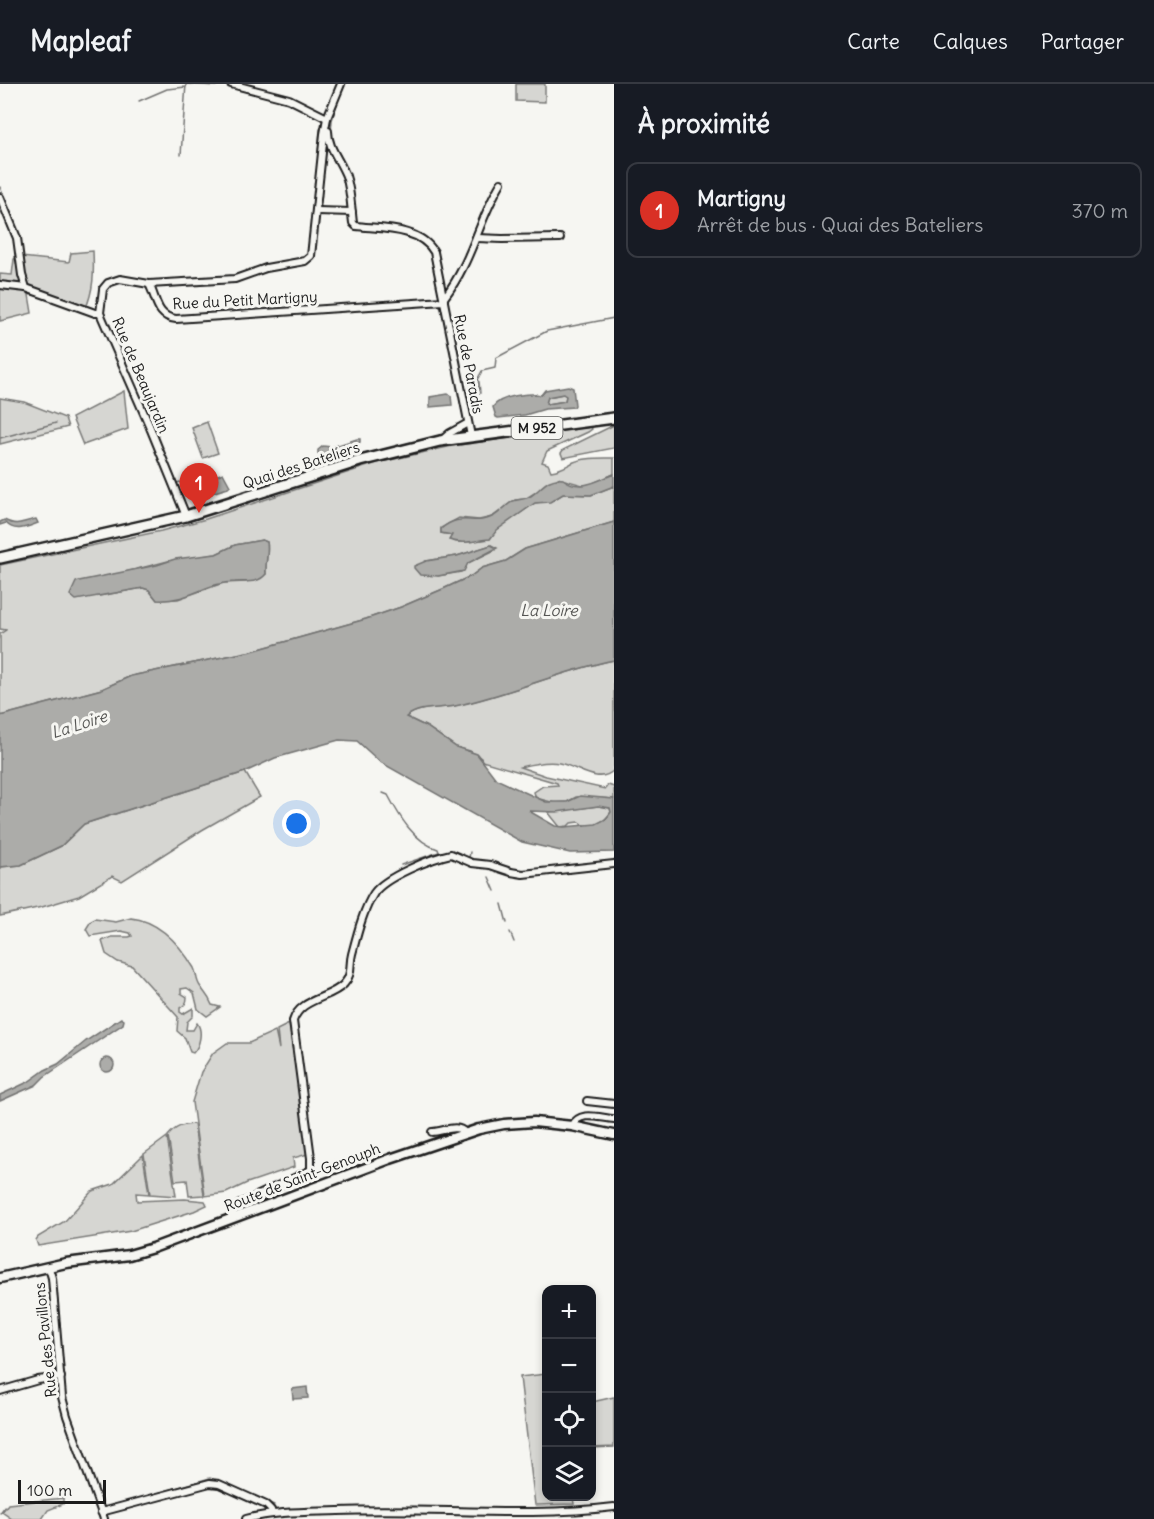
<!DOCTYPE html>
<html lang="fr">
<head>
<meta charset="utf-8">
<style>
	:root { --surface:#171b24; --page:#20242c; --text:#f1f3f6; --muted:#9ea1a6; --line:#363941; --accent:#d93025 }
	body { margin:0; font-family:Delius,sans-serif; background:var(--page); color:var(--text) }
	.controls { position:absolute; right:18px; bottom:18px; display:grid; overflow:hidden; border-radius:12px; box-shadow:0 3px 9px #0003 }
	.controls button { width:54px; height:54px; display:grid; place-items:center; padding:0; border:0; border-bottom:2px solid var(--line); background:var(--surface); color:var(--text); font:30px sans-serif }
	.scale { position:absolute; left:18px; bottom:15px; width:88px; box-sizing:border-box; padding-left:6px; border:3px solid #1c1c1c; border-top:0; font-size:16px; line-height:21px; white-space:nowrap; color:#1c1c1c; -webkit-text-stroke:4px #f6f6f2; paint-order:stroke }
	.you { position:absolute; left:297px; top:740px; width:21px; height:21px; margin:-15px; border:4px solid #fff; border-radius:50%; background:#1a73e8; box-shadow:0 0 0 9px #1a73e833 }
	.badge { display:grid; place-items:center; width:39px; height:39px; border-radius:50%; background:var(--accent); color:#fff; font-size:20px; font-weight:700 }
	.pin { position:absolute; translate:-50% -50px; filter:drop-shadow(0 2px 3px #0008) }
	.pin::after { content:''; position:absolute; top:32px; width:21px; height:18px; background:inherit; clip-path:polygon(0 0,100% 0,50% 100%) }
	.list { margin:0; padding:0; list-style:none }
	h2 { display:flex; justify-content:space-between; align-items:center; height:78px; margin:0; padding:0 24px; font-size:26px }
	h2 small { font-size:20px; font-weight:400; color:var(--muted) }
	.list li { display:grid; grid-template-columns:39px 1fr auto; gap:18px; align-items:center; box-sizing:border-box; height:96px; margin:0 12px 12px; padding:0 12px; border:2px solid var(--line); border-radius:12px }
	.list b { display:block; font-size:22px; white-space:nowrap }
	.list p { margin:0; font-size:20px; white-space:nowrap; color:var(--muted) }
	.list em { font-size:20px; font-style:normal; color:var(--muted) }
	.icon { flex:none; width:33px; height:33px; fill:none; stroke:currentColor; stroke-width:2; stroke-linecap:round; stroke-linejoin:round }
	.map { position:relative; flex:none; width:614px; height:1435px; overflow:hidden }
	header { display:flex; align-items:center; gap:36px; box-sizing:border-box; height:84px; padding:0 30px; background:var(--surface); border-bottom:2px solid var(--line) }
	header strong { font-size:28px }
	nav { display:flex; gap:33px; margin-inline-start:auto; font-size:21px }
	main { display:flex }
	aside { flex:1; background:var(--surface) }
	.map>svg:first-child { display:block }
</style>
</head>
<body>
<header>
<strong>Mapleaf</strong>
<nav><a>Carte</a><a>Calques</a><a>Partager</a></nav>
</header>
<main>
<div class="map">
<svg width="614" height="1435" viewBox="0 0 614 1435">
	<rect width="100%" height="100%" fill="#f6f6f2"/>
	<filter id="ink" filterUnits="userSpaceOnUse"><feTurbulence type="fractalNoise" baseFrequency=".0167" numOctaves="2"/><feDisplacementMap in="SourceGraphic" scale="12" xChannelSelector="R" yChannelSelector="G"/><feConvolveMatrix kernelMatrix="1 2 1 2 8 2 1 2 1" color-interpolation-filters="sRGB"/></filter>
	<g filter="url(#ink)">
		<g fill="#d6d6d2" stroke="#797977" stroke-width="1.5" fill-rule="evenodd">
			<polygon points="516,0 545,0 545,18 516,17"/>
			<path d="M 93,167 C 94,188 94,206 85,226 L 38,210 L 29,211 L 32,229 L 0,237 L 0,190 L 12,191 L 14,175 L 21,173 L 69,178 L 71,169 Z"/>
			<polygon points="124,307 128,345 83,361 72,334"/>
			<polygon points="563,310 566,312 565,317 548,320 546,319 548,313"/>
			<polygon points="0,314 24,318 65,334 68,343 0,360"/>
			<polygon points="207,338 218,369 203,374 192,344"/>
			<polygon points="614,341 614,364 563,374 561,369 563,366"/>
			<path d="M 591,343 L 592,345 L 588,348 L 547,367 L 542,378 L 548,380 L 551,387 C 561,386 566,382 574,378 C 585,373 602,374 614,374 L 614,390 L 586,402 L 558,394 L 525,415 L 515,416 L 492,433 L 479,436 L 459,434 L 441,444 L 441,449 L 452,451 L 450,456 C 464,461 476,456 490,455 L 496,446 L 535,419 L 553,416 L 563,410 L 591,411 L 614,402 L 614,438 L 525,465 L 506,477 L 482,484 L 471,492 L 443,505 L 401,523 L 366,535 L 252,567 L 131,592 L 102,605 L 0,632 L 0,550 L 6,546 L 0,545 L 0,481 L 161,447 L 206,435 L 377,379 L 452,362 ZM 262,456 L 267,458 C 269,468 265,479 266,490 L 246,498 L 223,499 L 178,515 L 157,516 L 149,506 L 143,504 L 99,512 L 122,489 L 168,477 L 216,470 L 235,461 ZM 491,461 L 495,466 L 468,479 L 461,488 L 438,492 L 426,477 L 457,472 Z"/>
			<path d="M 614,576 L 614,686 C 598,702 577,682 559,679 C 548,677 532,680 520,683 L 546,692 L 605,705 L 608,701 L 614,703 L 614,715 L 576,713 L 567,718 L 555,719 L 536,714 L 534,708 L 543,702 L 558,701 L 557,699 L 482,677 L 481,674 L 470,667 L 456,663 L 427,643 L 406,633 C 420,622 438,625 454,622 C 509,611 559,587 614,576 Z"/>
			<polygon points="245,688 260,713 202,746 122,797 112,792 79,812 42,823 0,832 0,783 21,781 61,762 84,740"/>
			<path d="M 598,722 L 610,724 L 611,728 C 605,738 590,747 579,738 L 571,739 L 568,742 L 560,743 L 548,728 Z"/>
			<path d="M 131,834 C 160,837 180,861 194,884 C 197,890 196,897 200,902 C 205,910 208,911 212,921 L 220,923 L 207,932 L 198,925 L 194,909 L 187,904 L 181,905 L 181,909 L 187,913 C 187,919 185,921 180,924 L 180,928 L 183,930 L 193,924 L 193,932 L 187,938 L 186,946 L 193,946 L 197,939 C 203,947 200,962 193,969 L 190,968 L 185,954 L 177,947 L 178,933 L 132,882 L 118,878 L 106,870 L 102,857 L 112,853 L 129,853 L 132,852 L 130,849 L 121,847 L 90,852 L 86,845 L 91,837 L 95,835 L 116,838 Z"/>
			<polygon points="289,940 308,1070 293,1074 294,1083 247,1099 226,1109 205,1112 192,1018 201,988 213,969 227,959 249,959 275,947 279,965 277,946"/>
			<path d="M 194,1040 L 204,1111 L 189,1112 L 187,1096 L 175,1097 L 168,1052 C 176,1042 182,1041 194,1040 Z"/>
			<polygon points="167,1053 176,1112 150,1110 144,1070"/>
			<polygon points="143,1071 149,1110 136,1109 137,1117 185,1115 205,1117 207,1121 194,1127 131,1147 38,1162 36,1156 38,1153 65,1137 92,1107 113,1100"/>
			<polygon points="546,1290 546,1412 573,1413 574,1420 535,1421 520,1293"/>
			<polygon points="614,1313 614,1363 592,1364 592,1318"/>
			<polygon points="63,1414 63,1420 48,1426 42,1435 12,1435 2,1428 8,1420"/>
		</g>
		<g fill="#acaca9" stroke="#727271" stroke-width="1.5" fill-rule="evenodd">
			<polygon points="473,293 479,298 480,309 472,309 470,296"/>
			<path d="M 568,302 L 573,304 L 575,321 L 574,323 L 545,325 L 525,331 L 498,334 L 496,333 L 493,323 C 500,312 530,308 541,311 L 545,306 ZM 563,310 L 566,312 L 565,317 L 548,320 L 546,319 L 548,313 Z"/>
			<polygon points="448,310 451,312 452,321 430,323 430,313"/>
			<polygon points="357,355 360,355 360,358 347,366 332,368 325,374 318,369 318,366 323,362 332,363"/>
			<polygon points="223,389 230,402 228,404 198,413 188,410 188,403"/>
			<path d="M 614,390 L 614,402 L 591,411 L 563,410 L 550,418 L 535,419 L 497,446 L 490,455 C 475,456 464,461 449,456 L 452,451 L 441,449 L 441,445 C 461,427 474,443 494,432 C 501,428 506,421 513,417 C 519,415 525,416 531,412 C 542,404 547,393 563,395 C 580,408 597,397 614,390 Z"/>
			<path d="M 36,435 L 38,439 C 27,443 15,449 6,439 L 0,441 L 0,438 L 4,436 C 19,443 20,438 36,435 Z"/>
			<path d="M 614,438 L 614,576 C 559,587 509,611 455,622 C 439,625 419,622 406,633 L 427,643 L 456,663 L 477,670 L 496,695 L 546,718 L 567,718 L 580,712 L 614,715 L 614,768 L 570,769 L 522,758 L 380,678 L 357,657 L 339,656 L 275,674 L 245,688 L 84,740 L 61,762 L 21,781 L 0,783 L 0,632 L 102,605 L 131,592 L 252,567 L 366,535 L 401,523 L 443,505 L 471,492 L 482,484 L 506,477 L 525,465 ZM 598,722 L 610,724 L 611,728 L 606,735 L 596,740 L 564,743 L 555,742 L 529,727 L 557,728 Z"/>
			<path d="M 262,456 L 267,458 C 269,468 265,479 266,490 C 258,500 246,497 235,498 C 206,498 189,518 157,516 L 149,506 L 143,504 L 76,516 L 70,511 L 76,498 L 79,497 L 157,481 L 175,475 L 216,470 L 235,461 Z"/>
			<polygon points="491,461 497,464 468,479 464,487 438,492 420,491 414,484 414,482 426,477 457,472"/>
			<polygon points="121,934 124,936 123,940 44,993 36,1001 0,1017 0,1011 28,998 45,986 58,980 86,957"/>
			<circle cx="107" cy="981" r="7"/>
			<polygon points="307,1303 308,1314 293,1315 292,1305"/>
		</g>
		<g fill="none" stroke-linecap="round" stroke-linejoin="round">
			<g stroke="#727271" stroke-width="1.5">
				<polyline points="187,0 216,2"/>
				<polyline points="227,3 276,15"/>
				<polyline points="139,17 167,5 186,3"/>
				<polyline points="331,49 332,36 342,5"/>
				<polyline points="181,71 186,0"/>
				<polyline points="317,85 320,45"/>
				<polyline points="0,103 10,129"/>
				<polyline points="121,266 136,304"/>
				<polyline points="477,296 482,287 495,284 496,274 547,247 614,234"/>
				<polyline points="0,354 56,339"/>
				<polyline points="169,381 177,399 180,398 187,405"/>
				<path d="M 383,709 L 388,711 C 399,732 414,758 438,765 L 439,768 L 401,781"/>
				<polyline points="460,770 467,774"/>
				<polyline points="469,774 470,768"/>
				<polyline points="423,783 434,779"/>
				<polyline points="498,787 506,789"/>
				<polyline points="514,792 520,793"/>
				<polyline points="489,793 495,807"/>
				<polyline points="502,820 507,839"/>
				<polyline points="510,848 514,858"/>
				<polyline points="137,1415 210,1394 274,1421"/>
				<polyline points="0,1429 5,1422"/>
			</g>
			<g stroke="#1c1c1c" stroke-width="10">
				<g id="street">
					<polyline points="231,0 289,15 327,34"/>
					<path d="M 341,0 L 327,34 L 324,50 L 311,172 L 305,177 L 266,184 L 235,195 L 149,200 C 157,215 156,233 176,235 L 444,217"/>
					<path d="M 328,47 C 328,64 340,76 346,92 C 351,107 351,123 353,139 L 356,142 C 381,145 420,143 434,168 L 471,352"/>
					<polyline points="0,113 17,154 22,191 26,204 95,229 100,229"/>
					<polyline points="317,127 352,128"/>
					<polyline points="477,154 502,155 560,154"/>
					<polyline points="149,200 120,195 108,199 103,205 100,229 149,341 186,432"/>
					<polyline points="0,201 26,204"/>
					<path d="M 444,214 C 473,176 478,137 501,99"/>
					<polyline points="441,357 450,349 468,339"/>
					<polyline points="587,1017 614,1020"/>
					<path d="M 572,1042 C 580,1026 599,1034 614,1035"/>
					<path d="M 432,1048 C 443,1048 457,1039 465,1049"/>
					<path d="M 231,1134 L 233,1127 L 240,1120 L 311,1086 L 311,1074 L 293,937 C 300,914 330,915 344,900 C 353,890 349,881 352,870 C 357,851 363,826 374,809 C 385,793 432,774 451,770 L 472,779 L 490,781 L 511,788 L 523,790 L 614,780"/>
					<polyline points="49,1184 52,1194 62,1313 67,1332 104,1435"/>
					<polyline points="0,1307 38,1296 61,1293"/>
					<polyline points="101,1428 210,1399 219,1400 266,1421 271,1426 272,1430"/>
					<path d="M 246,1435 C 276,1427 307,1428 338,1427 C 430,1423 523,1434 614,1423"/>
				</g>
			</g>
			<g stroke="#1c1c1c" stroke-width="13">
				<polyline id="secondary" points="0,1194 66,1179 129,1171 153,1164 390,1075 479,1045 504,1040 534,1038 572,1042 614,1051"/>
			</g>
			<g stroke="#1c1c1c" stroke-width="14">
				<polyline id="primary" points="0,474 186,432 360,377 440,357 614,334"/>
			</g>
			<use href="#street" stroke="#f6f6f2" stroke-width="6"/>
			<use href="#secondary" stroke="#f6f6f2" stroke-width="8"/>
			<use href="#primary" stroke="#f6f6f2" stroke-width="9"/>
		</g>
	</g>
	<g text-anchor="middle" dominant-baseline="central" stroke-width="6" stroke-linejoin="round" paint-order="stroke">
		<rect fill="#f6f6f2" stroke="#5d5d5c" stroke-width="1.5" x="511.5" y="333" width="51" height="22" rx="4.5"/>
		<g font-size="14" font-weight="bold" fill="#1c1c1c">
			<text x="537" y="344">M 952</text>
		</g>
		<g font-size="15" fill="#1c1c1c" stroke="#f6f6f2">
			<text transform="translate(245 216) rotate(-3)">Rue du Petit Martigny</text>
			<text transform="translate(469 280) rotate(79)">Rue de Paradis</text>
			<text transform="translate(141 291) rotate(67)">Rue de Beaujardin</text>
			<text transform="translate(301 381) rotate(-18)">Quai des Bateliers</text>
			<text transform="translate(302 1093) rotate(-21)">Route de Saint-Genouph</text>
			<text transform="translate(45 1256) rotate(-96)">Rue des Pavillons</text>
		</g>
		<g font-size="16" font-style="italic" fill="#565654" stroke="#f6f6f2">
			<text x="549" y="526">La Loire</text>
			<text transform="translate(79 640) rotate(-18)">La Loire</text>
		</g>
	</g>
</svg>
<div class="controls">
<button>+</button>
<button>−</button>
<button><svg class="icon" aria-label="locate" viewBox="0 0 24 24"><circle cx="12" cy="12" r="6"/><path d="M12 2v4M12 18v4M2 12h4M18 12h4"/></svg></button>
<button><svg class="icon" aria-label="layers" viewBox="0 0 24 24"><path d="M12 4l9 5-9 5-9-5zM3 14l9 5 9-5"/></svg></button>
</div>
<div class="scale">100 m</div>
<div class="you"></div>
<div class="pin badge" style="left:199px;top:429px">1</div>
</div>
<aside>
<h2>À proximité<small></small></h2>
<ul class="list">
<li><span class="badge">1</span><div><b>Martigny</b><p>Arrêt de bus · Quai des Bateliers</p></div><em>370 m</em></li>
</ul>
</aside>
</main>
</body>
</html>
